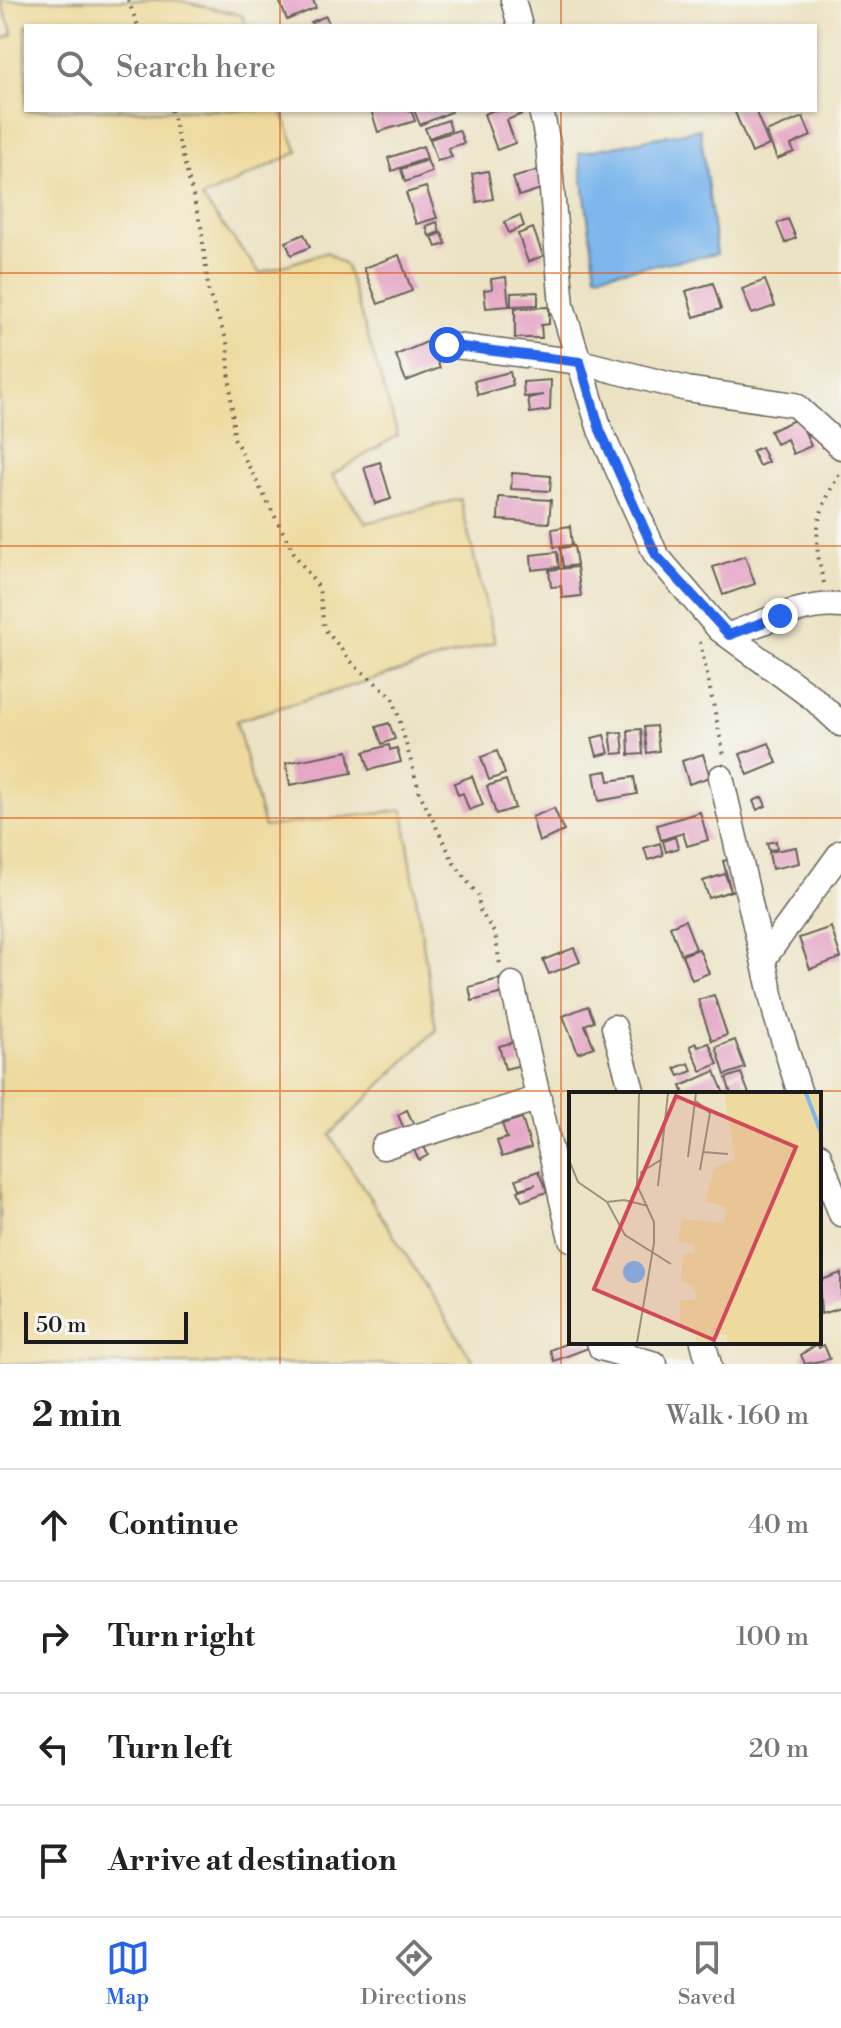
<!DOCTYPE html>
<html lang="en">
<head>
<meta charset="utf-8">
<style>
	:root { --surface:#fff; --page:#f2f2f2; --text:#222; --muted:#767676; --line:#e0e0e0; --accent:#2563eb }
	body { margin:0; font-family:"Libre Bodoni",serif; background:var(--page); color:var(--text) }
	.scale { position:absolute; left:24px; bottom:20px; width:164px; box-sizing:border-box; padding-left:8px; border:4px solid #1c1c1c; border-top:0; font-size:22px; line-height:28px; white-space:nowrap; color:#1c1c1c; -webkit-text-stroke:6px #f6f6f2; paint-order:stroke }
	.stop { position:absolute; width:24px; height:24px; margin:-18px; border:6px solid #2563eb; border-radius:50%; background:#fff }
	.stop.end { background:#2563eb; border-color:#fff; box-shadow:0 2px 8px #0008 }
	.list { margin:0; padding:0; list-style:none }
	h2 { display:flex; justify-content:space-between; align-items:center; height:104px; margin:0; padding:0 32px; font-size:34px }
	h2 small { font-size:26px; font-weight:400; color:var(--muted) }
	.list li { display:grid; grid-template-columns:52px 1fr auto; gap:24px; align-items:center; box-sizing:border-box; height:112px; padding:0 32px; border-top:2px solid var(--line) }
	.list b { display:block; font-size:30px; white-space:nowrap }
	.list em { font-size:26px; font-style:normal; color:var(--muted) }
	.icon { flex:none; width:44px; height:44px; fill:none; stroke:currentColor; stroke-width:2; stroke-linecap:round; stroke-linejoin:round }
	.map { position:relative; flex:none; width:841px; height:1364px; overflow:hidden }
	.search { position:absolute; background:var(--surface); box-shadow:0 2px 6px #0004; left:24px; right:24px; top:24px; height:88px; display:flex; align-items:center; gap:20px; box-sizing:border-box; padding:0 28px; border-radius:0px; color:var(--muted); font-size:30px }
	.sheet { height:552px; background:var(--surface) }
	nav { display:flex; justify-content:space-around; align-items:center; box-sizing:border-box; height:112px; border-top:2px solid var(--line); background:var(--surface); font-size:22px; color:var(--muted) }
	nav a { display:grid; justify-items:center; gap:4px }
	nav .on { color:var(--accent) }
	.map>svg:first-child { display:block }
</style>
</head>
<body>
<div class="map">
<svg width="841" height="1364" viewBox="0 0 841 1364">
	<rect width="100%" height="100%" fill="#f6f6f2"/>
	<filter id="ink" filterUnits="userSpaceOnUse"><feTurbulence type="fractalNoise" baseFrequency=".0125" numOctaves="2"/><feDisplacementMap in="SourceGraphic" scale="16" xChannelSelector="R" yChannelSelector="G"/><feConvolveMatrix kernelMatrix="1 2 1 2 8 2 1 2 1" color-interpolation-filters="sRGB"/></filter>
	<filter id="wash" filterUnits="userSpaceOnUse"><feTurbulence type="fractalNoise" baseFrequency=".006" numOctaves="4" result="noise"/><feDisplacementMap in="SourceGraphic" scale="32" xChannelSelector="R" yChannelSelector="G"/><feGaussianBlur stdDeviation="1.8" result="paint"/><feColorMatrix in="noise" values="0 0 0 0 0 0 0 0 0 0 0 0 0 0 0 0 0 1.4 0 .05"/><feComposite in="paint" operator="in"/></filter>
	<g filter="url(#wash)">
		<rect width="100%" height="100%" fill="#ece3c5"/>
		<polygon fill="#eeda9e" stroke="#857b5d" stroke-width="2" points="0,0 177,0 242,15 246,26 26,26 26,110 281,110 298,152 202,198 260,273 327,252 346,266 398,435 332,475 366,523 460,499 495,642 236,721 264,827 403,810 436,1030 330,1135 475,1364 0,1364 0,40 13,34"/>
		<polygon fill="#7bb6ec" stroke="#4c6984" stroke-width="2" points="700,129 717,254 596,275 579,153"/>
		<g id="blocks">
			<g fill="#e5a7c6">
				<polygon points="279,0 313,0 316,8 287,20"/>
				<polygon points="326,16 330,26 313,26 311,22"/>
				<polygon points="371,110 411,110 415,121 378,132"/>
				<polygon points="414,110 450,110 451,112 420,125"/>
				<polygon points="494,110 527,112 507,120 515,143 497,150 484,114"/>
				<polygon points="734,110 755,110 769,145 752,153"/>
				<polygon points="803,117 811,136 791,145 794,152 777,159 766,132"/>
				<polygon points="448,120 451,130 429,138 425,128"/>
				<polygon points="459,130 464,143 448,148 452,157 437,161 430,139"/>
				<polygon points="423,146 427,158 392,171 388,158"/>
				<polygon points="427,160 432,172 405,182 401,169"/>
				<polygon points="541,169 547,187 519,196 513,178"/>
				<polygon points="488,171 493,199 477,202 472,174"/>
				<polygon points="426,187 437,218 416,224 406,193"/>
				<polygon points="520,215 524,226 509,233 504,222"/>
				<polygon points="788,219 796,238 785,243 777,223"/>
				<polygon points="437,222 440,232 429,236 426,226"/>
				<polygon points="533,228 543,256 528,262 518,234"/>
				<polygon points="442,233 446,244 436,247 432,237"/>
				<polygon points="304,234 310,247 291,255 286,242"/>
				<polygon points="399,255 412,291 378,304 364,268"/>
				<polygon points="506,277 509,306 486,308 484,290 492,289 491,279"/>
				<polygon points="765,280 775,306 752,314 742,289"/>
				<polygon points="713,283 721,309 694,317 686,291"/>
				<polygon points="538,292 538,305 511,306 511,293"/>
				<polygon points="549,307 549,324 541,325 542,338 515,338 515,308"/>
				<polygon points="429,341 440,368 406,381 396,355"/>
				<polygon points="510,372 513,385 478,395 474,381"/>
				<polygon points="551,380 550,410 530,413 528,398 544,395 524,397 523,382"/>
				<polygon points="799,418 811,446 793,454 787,439 776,444 770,431"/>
				<polygon points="761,447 768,462 759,466 752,451"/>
				<polygon points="380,462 391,499 375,504 364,467"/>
				<polygon points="512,473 551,476 550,491 511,489"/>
				<polygon points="499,497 551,500 549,523 498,520"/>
				<polygon points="570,526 572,545 554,547 552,529"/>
				<polygon points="574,546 577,565 563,567 560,548"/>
				<polygon points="557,552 559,567 532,570 531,555"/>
				<polygon points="745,556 755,584 723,595 713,567"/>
				<polygon points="577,567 581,596 562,598 561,586 551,587 549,570"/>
				<polygon points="389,723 395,739 382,744 376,727"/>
				<polygon points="656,726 659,751 647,753 644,727"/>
				<polygon points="641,729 643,754 629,755 628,730"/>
				<polygon points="622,732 624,753 613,754 610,733"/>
				<polygon points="604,735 609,753 597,756 592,738"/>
				<polygon points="769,743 777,763 748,775 740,754"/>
				<polygon points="389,745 390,750 397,748 401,762 369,770 364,752"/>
				<polygon points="348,751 352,773 290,785 286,763"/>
				<polygon points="497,751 505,774 489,780 481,757"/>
				<polygon points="703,754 710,777 689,784 682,761"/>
				<polygon points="607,771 609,781 634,777 637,794 599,801 594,773"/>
				<polygon points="472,776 483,805 469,810 463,793 458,795 454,783"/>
				<polygon points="506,780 515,808 496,814 487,786"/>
				<polygon points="762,797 766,806 757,810 753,801"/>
				<polygon points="554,808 564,831 539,842 532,817"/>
				<polygon points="700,812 708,840 687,846 683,833 661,840 657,825"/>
				<polygon points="675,837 678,848 666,852 663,841"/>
				<polygon points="776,841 777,849 769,850 767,843"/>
				<polygon points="660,843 663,855 648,860 644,848"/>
				<polygon points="796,847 799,863 772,869 769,852"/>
				<polygon points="737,857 745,888 731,891 723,861"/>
				<polygon points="725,874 731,891 709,898 703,881"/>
				<polygon points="685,920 696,949 681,954 670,926"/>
				<polygon points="831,927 841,958 810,969 799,938"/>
				<polygon points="574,948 580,962 549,974 543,960"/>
				<polygon points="699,949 709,973 692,980 682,955"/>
				<polygon points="499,979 503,993 472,1001 469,987"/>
				<polygon points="714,995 727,1035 712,1041 698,1000"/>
				<polygon points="588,1006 594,1021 585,1025 594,1047 578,1053 563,1016"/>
				<polygon points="735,1040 745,1068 725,1075 716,1047"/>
				<polygon points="515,1042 521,1065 505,1069 499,1046"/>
				<polygon points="696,1043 698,1047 709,1043 718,1064 701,1071 690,1046"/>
				<polygon points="689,1063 692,1071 679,1076 675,1068"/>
				<polygon points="715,1071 724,1094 684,1094 681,1086"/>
				<polygon points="741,1073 749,1094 731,1094 726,1078"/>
				<polygon points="407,1110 414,1125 404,1129 398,1115"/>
				<polygon points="522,1118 531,1148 502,1157 497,1141 507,1138 502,1124"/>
				<polygon points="422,1142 428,1155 419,1160 412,1147"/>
				<polygon points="538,1171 547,1192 522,1201 518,1191 536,1184 520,1189 516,1179"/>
				<polygon points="841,1273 841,1308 821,1314 819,1281"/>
				<polygon points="570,1342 589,1342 591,1347 554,1361 550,1350"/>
				<polygon points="817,1344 819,1348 824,1345 830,1359 805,1364 801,1355"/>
			</g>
		</g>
	</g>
	<g filter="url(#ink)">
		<use href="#blocks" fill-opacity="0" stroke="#656257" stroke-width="2"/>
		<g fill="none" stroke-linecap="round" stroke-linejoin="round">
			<g stroke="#656257" stroke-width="27">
				<g id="street">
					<polyline points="513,0 520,26"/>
					<polyline points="541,110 548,144 562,306 600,430 656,555 719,629 813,698 841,724"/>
					<polyline points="447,345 580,362 687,389 795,405 841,447"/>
					<path d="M 729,635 C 763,623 804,602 841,606"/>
					<polyline points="721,777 776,1016 800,1094"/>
					<polyline points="765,957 841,852"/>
					<polyline points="512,984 571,1239"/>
					<polyline points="614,1027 633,1094"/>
					<polyline points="383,1147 539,1098"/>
					<polyline points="819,1155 841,1214"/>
					<polyline points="599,1342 601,1348 655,1364"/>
					<polyline points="703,1342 709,1364"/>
				</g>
			</g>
			<g stroke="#656257" stroke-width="4" stroke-dasharray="2 6" stroke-linecap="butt">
				<polyline points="128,0 138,26"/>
				<polyline points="171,110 201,227 209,294 227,341 234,438 295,555 319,588 324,628 355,666 393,697 420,794 454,863 479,897 479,909 495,934 500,965"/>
				<path d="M 824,583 C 811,535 816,514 841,471"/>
				<polyline points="700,642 724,755"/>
			</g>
			<use href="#street" stroke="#fff" stroke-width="24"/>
		</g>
	</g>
	<g fill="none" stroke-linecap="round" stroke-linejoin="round" filter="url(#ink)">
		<polyline stroke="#2563eb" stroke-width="10" points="447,345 580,362 600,430 656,555 729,635 780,616"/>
	</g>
	<path fill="none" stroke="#de560d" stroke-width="2" stroke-opacity="0.55" d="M 280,0 L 280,26M 561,0 L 561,26M 280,110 L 280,1364M 561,110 L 561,1364M 0,273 L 841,273M 0,546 L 841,546M 0,818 L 841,818M 0,1091 L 841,1091"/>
	<g transform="translate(569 1092)">
		<rect width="252" height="252" fill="#ece3c5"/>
		<path d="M 155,1 L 252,1 L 252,251 L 159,251 L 157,242 L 145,243 L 145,251 L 128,251 L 125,241 L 111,231 L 111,209 L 128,207 L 124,194 L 112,189 L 114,162 L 126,160 L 124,152 L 109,150 L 113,127 L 155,131 L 157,115 L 136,109 L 145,76 L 166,67 Z" fill="#eeda9e"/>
		<path d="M54 180a11 11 0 1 1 22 0a11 11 0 1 1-22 0Z" fill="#7bb6ec"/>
		<path fill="none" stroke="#7bb6ec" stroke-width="4" d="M 237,1 L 252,41"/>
		<path fill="none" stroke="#999381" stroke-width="2" d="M 127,9 L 141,21 L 131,78M 134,60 L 159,62M 119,65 L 127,1M 0,68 L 9,90 L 38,110 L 56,143 L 102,172M 71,81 L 93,67M 89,94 L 99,1M 38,110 L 55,108 L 79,114M 68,251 L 85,151 L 85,130 L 68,93 L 70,1"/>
		<path fill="#d1495b" fill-opacity="0.15" stroke="#d1495b" stroke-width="4" d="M 107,4 L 227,55 L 145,248 L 25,197 Z"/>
		<rect width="252" height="252" fill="none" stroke="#1c1c1c" stroke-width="4"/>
	</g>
</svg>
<div class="scale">50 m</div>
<div class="stop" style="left:447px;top:345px"></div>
<div class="stop end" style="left:780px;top:616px"></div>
<div class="search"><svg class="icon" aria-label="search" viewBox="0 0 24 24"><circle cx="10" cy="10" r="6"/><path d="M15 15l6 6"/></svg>Search here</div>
</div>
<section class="sheet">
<h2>2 min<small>Walk · 160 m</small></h2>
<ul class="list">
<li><svg class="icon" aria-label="ahead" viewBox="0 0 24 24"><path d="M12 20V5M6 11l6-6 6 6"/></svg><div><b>Continue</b></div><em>40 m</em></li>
<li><svg class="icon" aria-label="right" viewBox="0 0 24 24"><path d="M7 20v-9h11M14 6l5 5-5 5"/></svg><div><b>Turn right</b></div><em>100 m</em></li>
<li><svg class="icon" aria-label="left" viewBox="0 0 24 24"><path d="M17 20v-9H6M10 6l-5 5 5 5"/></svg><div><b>Turn left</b></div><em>20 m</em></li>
<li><svg class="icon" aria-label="arrive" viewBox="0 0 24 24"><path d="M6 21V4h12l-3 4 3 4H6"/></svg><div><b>Arrive at destination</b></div></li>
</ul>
</section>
<nav>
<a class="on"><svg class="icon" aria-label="map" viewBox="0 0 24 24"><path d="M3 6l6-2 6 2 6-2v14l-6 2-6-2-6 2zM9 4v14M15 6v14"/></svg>Map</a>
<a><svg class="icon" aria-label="directions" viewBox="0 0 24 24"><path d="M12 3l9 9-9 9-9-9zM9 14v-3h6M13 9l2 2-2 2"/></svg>Directions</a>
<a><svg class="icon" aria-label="saved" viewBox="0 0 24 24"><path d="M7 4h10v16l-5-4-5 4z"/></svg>Saved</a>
</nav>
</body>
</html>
